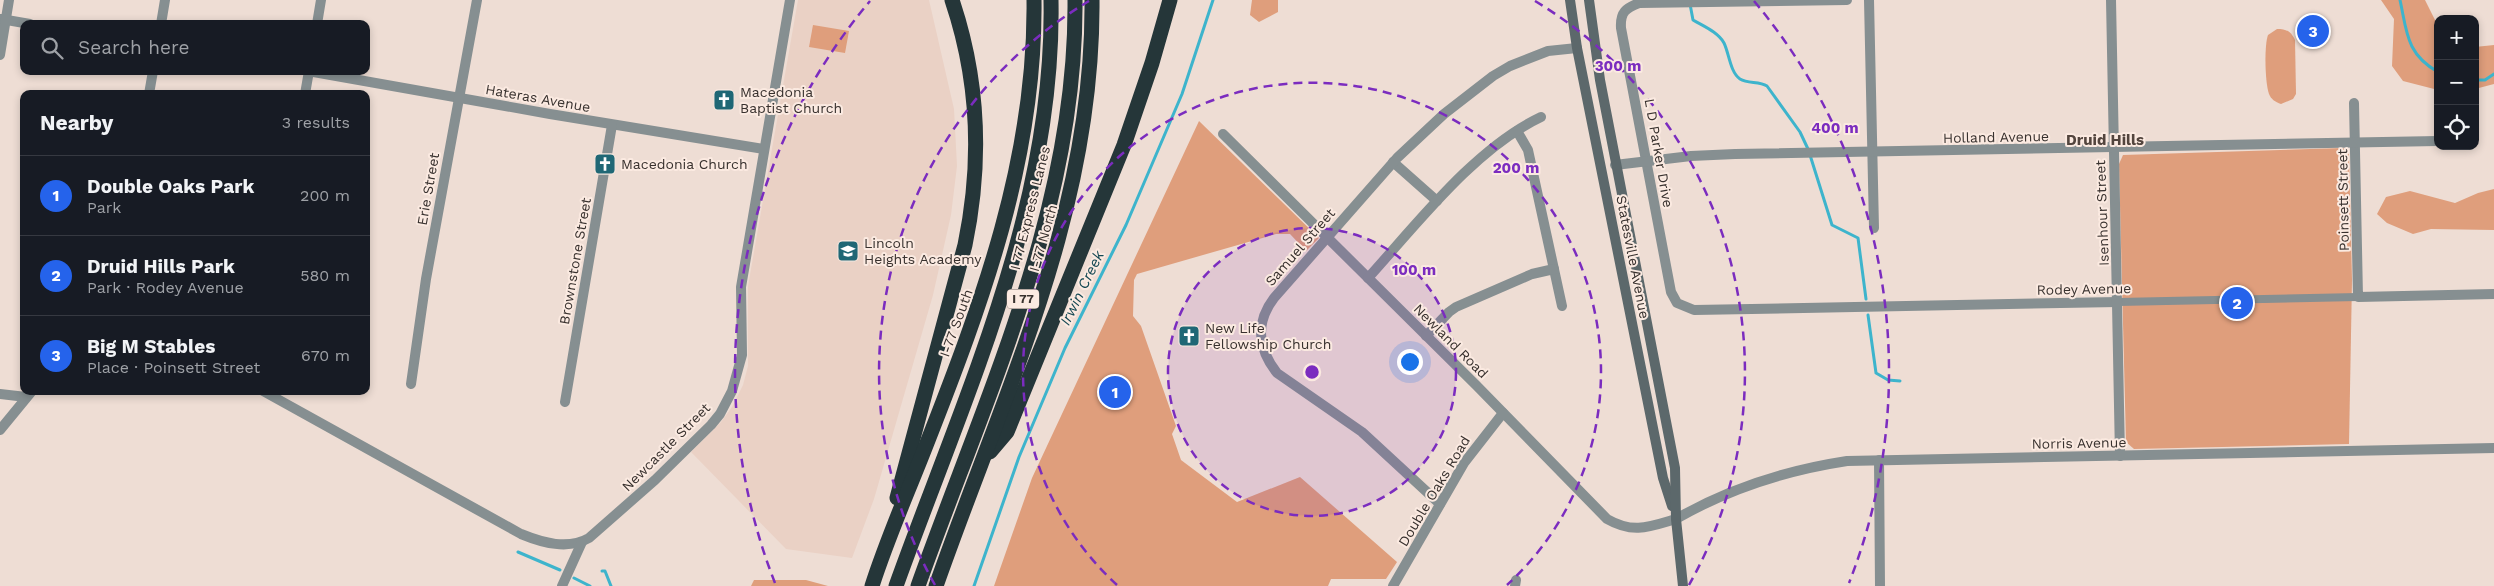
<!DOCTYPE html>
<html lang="en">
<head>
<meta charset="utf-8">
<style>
	:root { --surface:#171b24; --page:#20242c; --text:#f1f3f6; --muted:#9ea1a6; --line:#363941; --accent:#2563eb }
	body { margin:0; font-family:"Work Sans",sans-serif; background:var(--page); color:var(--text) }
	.controls { position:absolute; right:15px; top:15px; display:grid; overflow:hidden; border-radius:10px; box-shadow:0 2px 8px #0003 }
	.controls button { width:45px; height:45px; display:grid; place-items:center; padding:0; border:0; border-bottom:1px solid var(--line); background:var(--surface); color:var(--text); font:25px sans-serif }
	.you { position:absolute; left:1409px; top:361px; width:18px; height:18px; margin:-12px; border:4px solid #fff; border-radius:50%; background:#1a73e8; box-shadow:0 0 0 8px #1a73e833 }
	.badge { display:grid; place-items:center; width:32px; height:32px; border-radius:50%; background:var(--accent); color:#fff; font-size:16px; font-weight:700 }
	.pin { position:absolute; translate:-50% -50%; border:2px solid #fff; box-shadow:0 1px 5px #0006 }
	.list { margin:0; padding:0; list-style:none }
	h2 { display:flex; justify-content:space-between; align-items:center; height:65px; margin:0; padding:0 20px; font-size:21px }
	h2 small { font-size:16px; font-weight:400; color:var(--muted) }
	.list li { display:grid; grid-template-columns:32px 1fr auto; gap:15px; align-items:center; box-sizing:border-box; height:80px; padding:0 20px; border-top:1px solid var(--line) }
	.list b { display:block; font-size:19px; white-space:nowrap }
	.list p { margin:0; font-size:16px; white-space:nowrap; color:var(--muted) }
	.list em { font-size:16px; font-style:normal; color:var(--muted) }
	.icon { flex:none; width:28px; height:28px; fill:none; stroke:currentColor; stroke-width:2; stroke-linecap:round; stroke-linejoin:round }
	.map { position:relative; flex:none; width:2494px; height:586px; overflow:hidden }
	.search { position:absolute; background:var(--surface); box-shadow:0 2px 8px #0003; left:20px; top:20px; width:350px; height:55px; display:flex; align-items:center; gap:12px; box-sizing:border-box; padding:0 18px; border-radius:10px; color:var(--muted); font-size:19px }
	.panel { position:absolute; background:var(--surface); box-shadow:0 2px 8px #0003; left:20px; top:90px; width:350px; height:305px; border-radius:10px }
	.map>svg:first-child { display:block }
</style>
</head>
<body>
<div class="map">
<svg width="2494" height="586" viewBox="0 0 2494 586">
	<rect width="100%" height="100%" fill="#eeddd4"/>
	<polygon fill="#ead1c5" points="798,0 929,0 954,109 957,166 951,215 933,295 874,499 852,558 786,549 691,452 721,422 732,407 743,385 748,366 748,286"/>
	<g fill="#df9e7c">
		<polygon points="1252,0 1278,0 1278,12 1259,22 1250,15"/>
		<polygon points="2381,0 2425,0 2438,26 2438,90 2403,81 2392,66 2394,19"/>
		<polygon points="813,25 849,31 845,53 809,47"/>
		<path d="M 2277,29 C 2286,29 2291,31 2295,40 L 2296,94 L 2293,99 L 2281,104 C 2275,102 2271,99 2269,94 C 2265,83 2264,46 2268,35 Z"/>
		<polygon points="2494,45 2494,84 2475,89 2475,47"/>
		<polygon points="1199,121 1319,238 1306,251 1290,234 1276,234 1137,274 1134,280 1133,316 1141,326 1176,426 1172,434 1181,460 1237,502 1300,477 1397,562 1386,579 1331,579 1328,586 994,586 1032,478"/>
		<polygon points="2343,148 2347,151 2349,155 2352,280 2349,444 2134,449 2126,442 2119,164 2123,155"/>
		<polygon points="2494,189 2494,230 2431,229 2413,234 2387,223 2377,214 2386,197 2410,191 2455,203 2478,193"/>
		<polygon points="754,580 806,580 828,586 751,586"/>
	</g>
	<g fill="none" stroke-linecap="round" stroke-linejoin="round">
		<g stroke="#3db4cc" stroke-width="3">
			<path d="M 2400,0 C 2407,32 2406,54 2438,72"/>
			<path d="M 1690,4 L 1693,20 C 1703,26 1718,32 1724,43 C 1729,53 1730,72 1740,79 C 1748,84 1759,81 1767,86 L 1800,132 L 1808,149"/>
			<polyline points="2475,80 2485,80 2494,74"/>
			<polyline points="1810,155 1832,225 1858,238 1866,299"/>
			<polyline points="1868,315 1876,373 1888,380 1900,381"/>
			<polyline points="518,552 560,570"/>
			<polyline points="602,571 605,571 611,586"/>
			<polyline points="574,578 590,586"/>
			<polyline points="974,586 1019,457 1065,348 1126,225 1182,94 1213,0"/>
		</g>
		<polyline stroke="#868f91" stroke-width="8" points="2118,302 2358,297"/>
		<g stroke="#868f91" stroke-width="10">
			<path d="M 1847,0 L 1639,3 C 1626,8 1620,12 1621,28 L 1671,292 L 1677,303 L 1694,310 L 2118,302"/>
			<polyline points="1869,0 1874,228"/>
			<polyline points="2111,0 2120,456"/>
			<polyline points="1,19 30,24"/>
			<polyline points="161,24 165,0"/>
			<polyline points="317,24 321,0"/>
			<polyline points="0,55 9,0"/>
			<polyline points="308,71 550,114 764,149"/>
			<polyline points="149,94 153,71"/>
			<polyline points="305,94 309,71"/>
			<polyline points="2354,103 2358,297 2494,294"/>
			<polyline points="1517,131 1528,150 1562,306"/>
			<path d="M 1223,134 L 1476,385 L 1607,519 C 1633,534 1649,527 1676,519"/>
			<polyline points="1393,162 1437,201"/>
			<polyline points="1615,165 1691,156 1735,154 2438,141"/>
			<path d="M 1368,278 C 1417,224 1475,148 1541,117"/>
			<polyline points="1426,336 1449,312 1456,307 1532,274 1554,269"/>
			<polyline points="411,384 426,279 477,0"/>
			<path d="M 263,391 L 521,534 C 543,543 568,550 589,538 L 655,480 L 711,425 L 720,414 L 732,391 L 742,355 L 741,287 L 790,0"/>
			<polyline points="0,394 26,397"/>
			<polyline points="565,402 612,125"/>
			<polyline points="0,430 32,391"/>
			<polyline points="1879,460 1880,586"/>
			<path d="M 1440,504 L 1362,432 L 1277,373 C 1258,349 1255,323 1274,298 L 1397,158 L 1444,114 L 1493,76 L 1510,66 L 1548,51 L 1577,48"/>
			<polyline points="562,586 582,542"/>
			<polyline points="1393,586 1464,463 1503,413"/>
			<polyline points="1515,586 1516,580"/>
		</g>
		<path stroke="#868f91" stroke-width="10" d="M 1676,519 C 1728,489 1788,470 1847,461 L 2494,448"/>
		<g stroke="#5c686b" stroke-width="10">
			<polyline points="1570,0 1577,48 1663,478 1672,506"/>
			<polyline points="1589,0 1600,80 1675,468 1676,519 1683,586"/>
		</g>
		<g stroke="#253639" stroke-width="15">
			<polyline points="990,452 1007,432 1124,145 1152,63 1170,0"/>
			<path d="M 897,498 L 965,245 C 982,163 979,80 952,0"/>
			<path d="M 872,586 C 887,539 907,494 925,448 C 982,303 1036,159 1034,0"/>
			<path d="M 896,586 C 964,396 1055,207 1051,0"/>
			<path d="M 918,586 C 986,395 1077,207 1075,0"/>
			<path d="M 936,586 C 1004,392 1094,211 1092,0"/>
		</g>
	</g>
	<circle cx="1312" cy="372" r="144" fill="#7b2cbf" fill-opacity=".12"/>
	<g fill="none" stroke="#7b2cbf" stroke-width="2.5" stroke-dasharray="9 6">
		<circle cx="1312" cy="372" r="144"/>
		<path d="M1117 585A289 289 0 1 1 1507 585"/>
		<path d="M935 585A433 433 0 0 1 1089 1M1535 1A433 433 0 0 1 1689 585"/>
		<path d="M775 583A577 577 0 0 1 870 1M1754 1A577 577 0 0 1 1849 583"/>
	</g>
	<defs>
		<g id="church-square" transform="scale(1.125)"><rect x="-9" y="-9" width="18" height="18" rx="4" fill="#1f6775" stroke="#fbeae1"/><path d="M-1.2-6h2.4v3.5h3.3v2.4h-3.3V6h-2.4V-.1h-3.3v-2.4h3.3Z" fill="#fff"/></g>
		<g id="school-square" transform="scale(1.125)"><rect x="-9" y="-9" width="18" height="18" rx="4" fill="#1f6775" stroke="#fbeae1"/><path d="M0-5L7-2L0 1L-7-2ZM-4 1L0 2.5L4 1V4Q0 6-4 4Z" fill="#fff"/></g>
	</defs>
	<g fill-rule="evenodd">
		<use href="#church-square" x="724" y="100"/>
		<use href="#church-square" x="605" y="164"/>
		<use href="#school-square" x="848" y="251"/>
		<use href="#church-square" x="1189" y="336"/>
	</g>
	<g text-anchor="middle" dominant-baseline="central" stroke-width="4" stroke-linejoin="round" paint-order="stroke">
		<rect fill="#fbeae1" stroke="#726864" stroke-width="1" x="1007" y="289.5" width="32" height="19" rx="4"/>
		<g font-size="12" font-weight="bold" fill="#38312e">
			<text x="1023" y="299">I 77</text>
		</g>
		<g font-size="14" fill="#38312e" stroke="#fbeae1" text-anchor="start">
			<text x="740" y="92">Macedonia<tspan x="740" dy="16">Baptist Church</tspan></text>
			<text x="621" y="164">Macedonia Church</text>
			<text x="864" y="243">Lincoln<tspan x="864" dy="16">Heights Academy</tspan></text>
			<text x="1205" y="328">New Life<tspan x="1205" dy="16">Fellowship Church</tspan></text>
		</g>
		<g font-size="14" fill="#38312e" stroke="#fbeae1">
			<text transform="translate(538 98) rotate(10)">Hateras Avenue</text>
			<text transform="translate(1996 137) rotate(-1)">Holland Avenue</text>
			<text transform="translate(1659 153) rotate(80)">L D Parker Drive</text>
			<text transform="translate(428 189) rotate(-80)">Erie Street</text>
			<text transform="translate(2343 200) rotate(-91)">Poinsett Street</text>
			<text transform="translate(1030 208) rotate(-76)">I 77 Express Lanes</text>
			<text transform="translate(2102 213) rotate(-92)">Isenhour Street</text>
			<text transform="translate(1043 238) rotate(-74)">I-77 North</text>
			<text transform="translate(1300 247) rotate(-49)">Samuel Street</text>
			<text transform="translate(1633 257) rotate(79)">Statesville Avenue</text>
			<text transform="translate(575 261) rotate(-80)">Brownstone Street</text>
			<text transform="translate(2084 289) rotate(-1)">Rodey Avenue</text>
			<text transform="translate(956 323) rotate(-70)">I-77 South</text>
			<text transform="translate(1451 341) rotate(45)">Newland Road</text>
			<text transform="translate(2079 443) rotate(-1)">Norris Avenue</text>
			<text transform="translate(666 447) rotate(-45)">Newcastle Street</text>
			<text transform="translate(1434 491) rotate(-59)">Double Oaks Road</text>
		</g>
		<g font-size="15" font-weight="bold" fill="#53453e" stroke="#fbeae1">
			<text x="2105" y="140">Druid Hills</text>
		</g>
		<g font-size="15" font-style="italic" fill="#154853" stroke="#fbeae1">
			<text transform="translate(1082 288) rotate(-64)">Irwin Creek</text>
		</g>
	</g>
	<circle cx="1312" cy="372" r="8" fill="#7b2cbf" stroke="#fbeae1" stroke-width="2.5"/>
	<g font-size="15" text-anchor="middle" font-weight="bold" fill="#7b2cbf" stroke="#fbeae1" stroke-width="4" stroke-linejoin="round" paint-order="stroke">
		<text x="1618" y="71">300 m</text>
		<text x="1835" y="133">400 m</text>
		<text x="1516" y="173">200 m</text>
		<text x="1414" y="275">100 m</text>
	</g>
</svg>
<div class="controls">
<button>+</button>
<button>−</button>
<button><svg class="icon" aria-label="locate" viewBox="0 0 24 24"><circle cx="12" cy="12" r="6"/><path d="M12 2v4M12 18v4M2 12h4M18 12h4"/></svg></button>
</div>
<div class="you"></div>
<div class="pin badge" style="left:1115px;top:392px">1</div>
<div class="pin badge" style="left:2237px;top:303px">2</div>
<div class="pin badge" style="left:2313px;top:31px">3</div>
<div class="search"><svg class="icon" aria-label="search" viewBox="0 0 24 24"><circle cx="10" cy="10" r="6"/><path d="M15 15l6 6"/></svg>Search here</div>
<section class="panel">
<h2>Nearby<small>3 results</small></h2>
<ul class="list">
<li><span class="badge">1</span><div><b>Double Oaks Park</b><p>Park</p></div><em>200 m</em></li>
<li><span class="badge">2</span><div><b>Druid Hills Park</b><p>Park · Rodey Avenue</p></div><em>580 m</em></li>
<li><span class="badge">3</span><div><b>Big M Stables</b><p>Place · Poinsett Street</p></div><em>670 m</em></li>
</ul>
</section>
</div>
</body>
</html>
